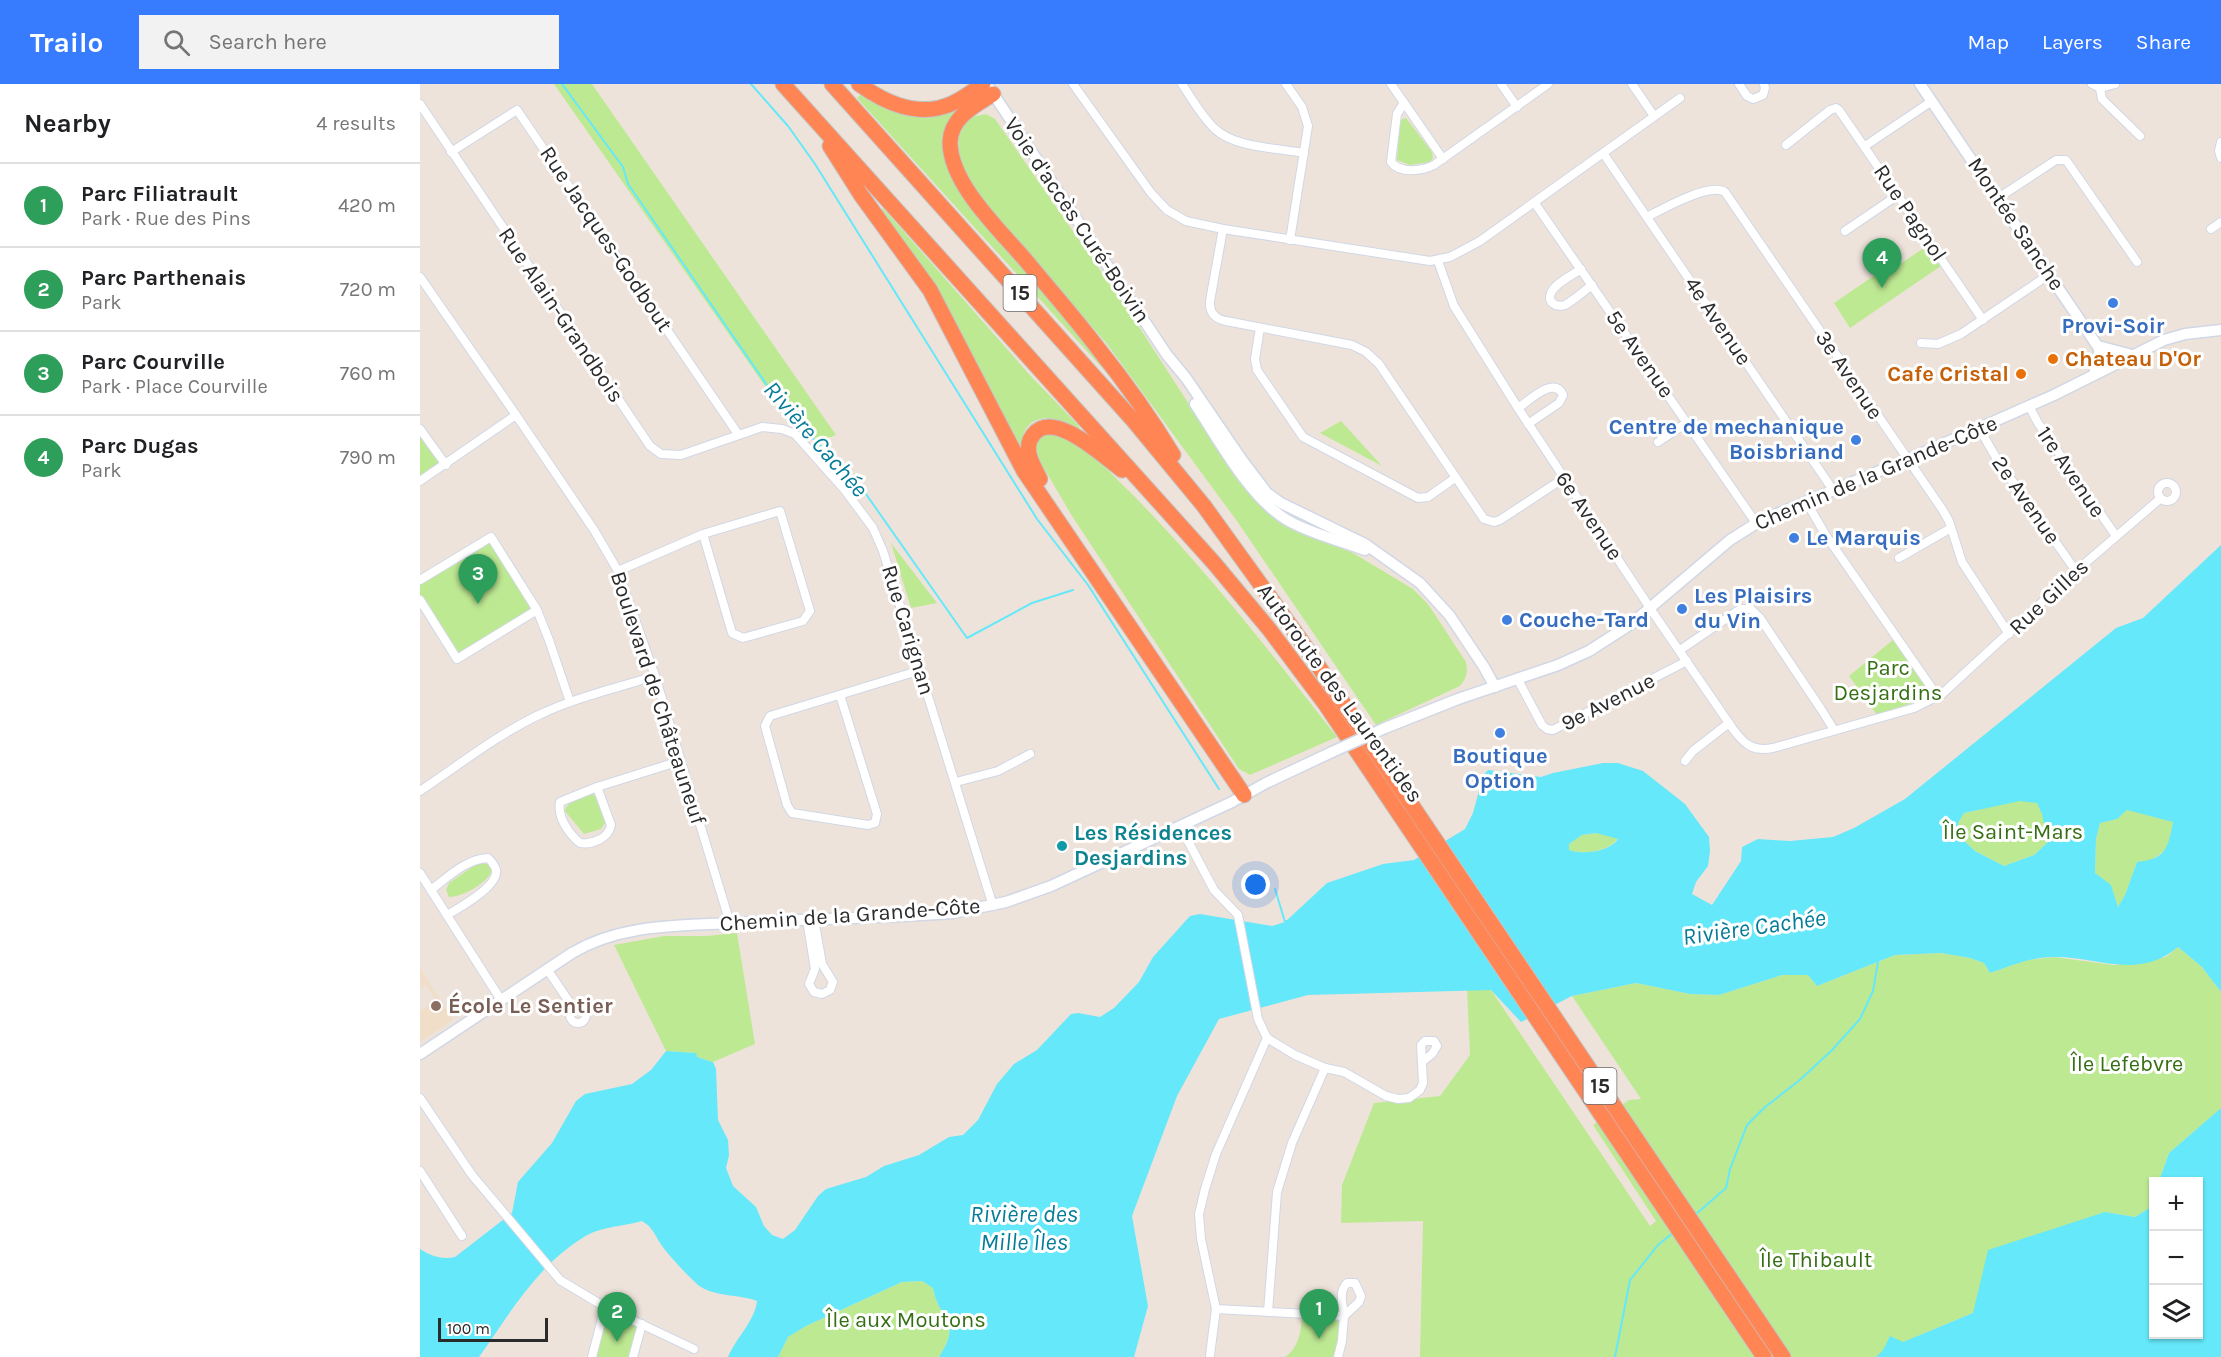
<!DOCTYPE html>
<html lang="en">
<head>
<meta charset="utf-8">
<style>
	:root { --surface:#fff; --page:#f2f2f2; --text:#202124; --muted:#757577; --line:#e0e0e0; --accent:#377bff }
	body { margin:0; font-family:Karla,sans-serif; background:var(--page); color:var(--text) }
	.controls { position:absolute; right:18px; bottom:18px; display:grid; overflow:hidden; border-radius:0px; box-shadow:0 2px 4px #0004 }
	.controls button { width:54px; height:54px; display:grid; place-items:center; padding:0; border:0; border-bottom:2px solid var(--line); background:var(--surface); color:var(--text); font:30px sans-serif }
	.scale { position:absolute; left:18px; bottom:15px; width:110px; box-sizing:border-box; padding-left:6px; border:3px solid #2b2b2b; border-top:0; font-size:16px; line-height:21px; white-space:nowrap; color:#2b2b2b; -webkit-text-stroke:4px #fff; paint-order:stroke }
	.you { position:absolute; left:836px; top:801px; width:21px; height:21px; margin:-15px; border:4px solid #fff; border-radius:50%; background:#1a73e8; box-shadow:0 0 0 9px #1a73e833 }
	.badge { display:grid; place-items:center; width:39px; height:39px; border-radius:50%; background:var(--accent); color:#fff; font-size:20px; font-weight:700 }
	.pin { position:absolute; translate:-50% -50px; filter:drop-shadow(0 2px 3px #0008) }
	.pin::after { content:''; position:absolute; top:32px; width:21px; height:18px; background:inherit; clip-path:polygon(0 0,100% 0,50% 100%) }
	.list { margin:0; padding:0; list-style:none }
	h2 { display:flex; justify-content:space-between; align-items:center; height:78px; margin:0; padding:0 24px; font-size:26px }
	h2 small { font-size:20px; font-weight:400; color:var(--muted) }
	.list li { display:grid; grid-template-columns:39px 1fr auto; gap:18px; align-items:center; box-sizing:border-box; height:84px; padding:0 24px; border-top:2px solid var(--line) }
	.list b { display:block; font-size:22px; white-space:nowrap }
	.list p { margin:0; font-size:20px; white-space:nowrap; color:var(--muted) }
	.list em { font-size:20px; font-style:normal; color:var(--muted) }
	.icon { flex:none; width:33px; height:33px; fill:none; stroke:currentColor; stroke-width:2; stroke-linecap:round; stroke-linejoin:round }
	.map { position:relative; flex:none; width:1801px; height:1273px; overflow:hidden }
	header { display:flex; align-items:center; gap:36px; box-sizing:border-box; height:84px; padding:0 30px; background:var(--accent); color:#fff }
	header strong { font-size:28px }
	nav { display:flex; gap:33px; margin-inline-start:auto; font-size:21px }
	.search { width:420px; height:54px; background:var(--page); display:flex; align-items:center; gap:15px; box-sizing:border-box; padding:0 21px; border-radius:0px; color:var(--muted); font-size:22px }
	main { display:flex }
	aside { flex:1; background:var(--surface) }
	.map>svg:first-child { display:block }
</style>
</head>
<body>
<header>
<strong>Trailo</strong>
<div class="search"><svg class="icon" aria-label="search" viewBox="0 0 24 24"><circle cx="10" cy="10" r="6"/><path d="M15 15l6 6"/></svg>Search here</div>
<nav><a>Map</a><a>Layers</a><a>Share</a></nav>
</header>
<main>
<aside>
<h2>Nearby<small>4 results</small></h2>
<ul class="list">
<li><span class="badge" style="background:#2e9e5b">1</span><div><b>Parc Filiatrault</b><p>Park · Rue des Pins</p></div><em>420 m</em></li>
<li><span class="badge" style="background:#2e9e5b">2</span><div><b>Parc Parthenais</b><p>Park</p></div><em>720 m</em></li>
<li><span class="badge" style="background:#2e9e5b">3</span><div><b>Parc Courville</b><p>Park · Place Courville</p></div><em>760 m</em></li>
<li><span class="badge" style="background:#2e9e5b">4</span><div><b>Parc Dugas</b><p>Park</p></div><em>790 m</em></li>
</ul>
</aside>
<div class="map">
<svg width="1801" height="1273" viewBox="0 0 1801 1273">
	<rect width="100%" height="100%" fill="#eee3db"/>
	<polygon fill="#f1dec9" points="0,884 33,936 0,958 0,927 16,917 6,901 0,904"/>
	<g fill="#bee993">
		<polygon points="134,0 172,0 416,351 397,358 373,342"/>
		<polygon points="442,9 511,32 526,30 539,22 526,74 687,282 684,286 437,14"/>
		<path d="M 566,30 L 575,35 L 712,232 L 803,373 L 845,425 L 874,445 L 933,469 L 993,505 L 1008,520 L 1046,578 C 1048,588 1047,594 1040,602 L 956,641 L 819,440 L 687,260 L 566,120 C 549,94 523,59 551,33 Z"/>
		<polygon points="986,34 1012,68 1013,74 1010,78 990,81 977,76 980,39 982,35"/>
		<path d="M 463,124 L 608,289 L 657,340 L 660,344 L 658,345 C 632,328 600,328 601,368 L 507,190 L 461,126 Z"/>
		<polygon points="1507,162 1521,182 1430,244 1414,219 1474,178 1477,182"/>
		<polygon points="921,337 962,382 900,349"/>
		<polygon points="0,346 25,381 0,397"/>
		<path d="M 632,349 C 664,357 688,387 711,409 C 786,485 851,569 917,653 L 830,691 L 819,685 L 652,432 L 621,379 L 615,365 L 617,357 L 620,352 Z"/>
		<polygon points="71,453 117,526 38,576 0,514 0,496"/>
		<polygon points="471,459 517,519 491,524"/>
		<polygon points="1474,555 1510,610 1503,615 1457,631 1429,592"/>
		<polygon points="1623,671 1628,758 1614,771 1584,782 1555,767 1540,753 1538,739 1544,729 1558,726"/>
		<path d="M 170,708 L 175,712 L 185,739 L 181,745 L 164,750 L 145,727 C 147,717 161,713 170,708 Z"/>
		<polygon points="1716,717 1785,735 1731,777 1717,778 1705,811 1698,823 1691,802 1675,789 1676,755 1680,739 1697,735"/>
		<path d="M 1176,749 L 1198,754 C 1189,768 1163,771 1149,766 L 1149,760 L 1162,751 Z"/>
		<path d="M 58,779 L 68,780 L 72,785 C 71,797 41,814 29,813 L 26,806 L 29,799 Z"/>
		<polygon points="317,849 335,960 293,978 277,973 275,969 246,967 194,861 244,852 286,852"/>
		<polygon points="1758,863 1782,883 1801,908 1801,1024 1749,1069 1739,1097 1734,1098 1733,1115 1731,1123 1715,1133 1685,1128 1553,1229 1464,1266 1456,1273 1000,1273 1003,1137 921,1139 922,1101 954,1019 1020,1012 1050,971 1047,906 1071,906 1230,1142 1236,1137 1173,1041 1209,1016 1221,1015 1152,912 1216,899 1270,910 1299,911 1362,891 1388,891 1397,902 1475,871 1521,869 1550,874 1564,879 1570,889 1607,876 1634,873 1694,881 1746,873"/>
		<path d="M 502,1197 L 513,1204 C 519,1238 543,1235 519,1273 L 358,1273 L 368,1253 L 386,1242 L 482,1198 Z"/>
		<polygon points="188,1228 219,1242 210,1273 175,1273"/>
		<path d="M 922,1233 L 918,1265 L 913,1273 L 865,1273 C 878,1265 881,1248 882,1234 Z"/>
	</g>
	<g fill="#65e8f9" fill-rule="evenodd">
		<path d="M 1801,461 L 1801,908 L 1782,883 L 1758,863 C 1717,897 1678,872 1633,873 C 1610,873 1591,882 1570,889 L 1564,879 L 1550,874 L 1521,869 L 1475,871 L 1397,902 L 1388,891 L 1362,891 L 1299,911 L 1270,910 L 1216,899 L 1152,912 L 1101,938 L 1071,906 L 888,911 L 799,935 L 757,1012 L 712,1132 L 728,1222 L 714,1273 L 519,1273 C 543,1235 519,1238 513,1204 L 502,1197 L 482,1198 L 386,1242 L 368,1253 L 358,1273 L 308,1273 C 316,1254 335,1237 337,1217 C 319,1210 293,1213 278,1201 C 266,1190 252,1175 242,1162 C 235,1152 233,1143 222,1137 C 202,1143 179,1142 161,1155 C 116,1183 89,1231 59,1273 L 0,1273 L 0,1165 C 11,1172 22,1176 35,1173 L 92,1129 L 98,1098 L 132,1059 L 156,1017 L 165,1010 L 212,1000 L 231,986 L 246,967 L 276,969 L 277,973 L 293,978 L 296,985 L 298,1036 L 308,1056 L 309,1071 L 306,1084 L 313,1102 L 336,1123 L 344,1142 L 352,1151 L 363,1155 L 375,1146 L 398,1112 L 406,1105 L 446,1093 L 464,1082 L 499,1071 L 529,1053 L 543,1051 L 558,1036 L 577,1000 L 594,980 L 617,966 L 651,930 L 658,929 L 680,933 L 694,924 L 719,898 L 733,873 L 770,832 L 780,830 L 852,842 L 865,838 L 907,799 L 963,780 L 994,776 L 1045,745 L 1053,729 L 1063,692 L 1068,686 L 1121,693 L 1133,689 L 1183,679 L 1198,679 L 1223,687 L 1265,720 L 1289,753 L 1290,767 L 1288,782 L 1276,798 L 1272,810 L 1292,821 L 1321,777 L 1322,763 L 1338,755 L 1370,757 L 1413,753 L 1434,744 L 1485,715 L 1696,544 L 1723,534 ZM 1600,717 L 1617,719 L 1622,730 L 1628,758 L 1614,771 L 1584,782 L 1555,767 L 1540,753 L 1538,739 L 1544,729 ZM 1707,726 L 1753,738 C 1748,764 1746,775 1717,778 L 1705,811 L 1698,823 L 1691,801 L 1675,789 L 1676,755 L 1680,739 L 1697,735 ZM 1176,749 L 1198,755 C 1189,768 1163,771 1149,766 L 1149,760 L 1162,751 Z"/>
		<polygon points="1801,1024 1801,1273 1456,1273 1463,1266 1470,1252 1483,1258 1553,1229 1568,1166 1685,1128 1715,1133 1731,1123 1733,1115 1734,1250 1778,1250 1778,1098 1739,1097 1749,1069"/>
	</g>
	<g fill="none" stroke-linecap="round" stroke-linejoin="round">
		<g stroke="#65e8f9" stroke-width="2">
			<polyline points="142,0 203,83 208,100 362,323 441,403 547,554 612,519 653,506"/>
			<polyline points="331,0 368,42 395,80 617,435 668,501 799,705"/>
			<polyline points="855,805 865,838 867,837"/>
			<polyline points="1275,1131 1306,1104 1310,1085 1327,1041 1344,1024 1381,995 1412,966 1440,935 1453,907 1458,878"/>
			<polyline points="1195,1273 1210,1196 1238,1161 1254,1148"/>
		</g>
		<g stroke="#d0d7e5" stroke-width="10">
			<g id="minor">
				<polyline points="653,0 731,109 747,126 766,137 803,145 1010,177 1030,173 1060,157 1260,14"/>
				<path d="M 762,0 C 772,15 782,33 795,45 C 815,64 858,64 884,69"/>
				<polyline points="866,0 882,23 888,42 870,156"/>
				<polyline points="971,0 1023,75"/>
				<polyline points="1081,0 1097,23"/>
				<polyline points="1212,0 1234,32"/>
				<polyline points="1319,0 1327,12 1333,15 1343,11 1345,4 1344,0"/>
				<polyline points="1672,0 1680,4 1695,0"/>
				<polyline points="1680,4 1682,15 1720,52"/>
				<path d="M 984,19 L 977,30 L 971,78 C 980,90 1002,87 1014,81 L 1128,0"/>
				<polyline points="0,20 230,362 241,370 261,371 342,343 362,345 375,350 424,405 453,444 463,467 573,822"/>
				<polyline points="1801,58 1799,67 1801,74"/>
				<polyline points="1366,61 1410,26 1416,24 1419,26 1563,236"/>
				<polyline points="1445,62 1512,17"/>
				<polyline points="31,68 97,26 318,350"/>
				<polyline points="1183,69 1413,406"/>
				<polyline points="1578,114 1636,76 1646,76 1717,178"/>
				<polyline points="1114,118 1336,439"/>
				<path d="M 1227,133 C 1242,125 1290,98 1305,108 L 1522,425 L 1529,437 L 1542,478 L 1589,550"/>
				<path d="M 803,145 L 790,217 C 789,228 795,235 806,237 L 932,261 L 946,268 L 959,280 L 1064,435 L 1074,438 L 1080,436 L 1144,394"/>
				<polyline points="1791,145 1801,138"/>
				<polyline points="1425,147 1478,111"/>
				<path d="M 1018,177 L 1034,222 L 1098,324 L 1236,533 L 1313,645 C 1324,660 1333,668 1353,664 L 1494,624 L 1522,610 L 1656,487 L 1741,414"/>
				<path d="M 1161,185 C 1153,191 1135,199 1131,209 C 1127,218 1136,224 1145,221 C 1154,216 1164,207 1172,201"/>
				<polyline points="0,193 96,331 174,446 198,487 235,592 310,839"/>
				<polyline points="840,244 835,275 837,286 883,353 998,414 1008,413 1035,394"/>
				<polyline points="1501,259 1518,260 1541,250 1630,190"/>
				<polyline points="1609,322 1618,339 1696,452"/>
				<path d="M 1098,324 C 1109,317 1134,291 1143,311 L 1139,319 L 1108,340"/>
				<polyline points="1559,344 1578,377 1656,487"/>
				<polyline points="0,345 26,381"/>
				<polyline points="1238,358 1268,338"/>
				<polyline points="0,397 96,331"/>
				<circle cx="1747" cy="408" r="9"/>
				<polyline points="1386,417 1405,450 1518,613"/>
				<polyline points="1479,474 1531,444"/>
				<polyline points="198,487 283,450 360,427 390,527 383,537 323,554 312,549 283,450"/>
				<polyline points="0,496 71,453 117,526 129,556 150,618"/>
				<polyline points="0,516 37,575 117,526"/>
				<polyline points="1260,566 1316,528 1321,525 1331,525 1340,534 1401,625 1414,646"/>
				<polyline points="1098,596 1122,641 1127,645 1133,646 1267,577"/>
				<polyline points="420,611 457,730 455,739 448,741 372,729 367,721 345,642 350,632 501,586"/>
				<polyline points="1265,677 1273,667 1309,639"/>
				<polyline points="536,698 578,687 610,670"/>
				<path d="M 177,703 L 191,741 C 189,754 172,761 160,759 C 149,750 137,733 140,718 L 177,703 L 260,677"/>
				<path d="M 0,707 C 39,681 78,650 121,630 C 157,613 197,604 235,592"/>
				<polyline points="760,742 794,806 818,831 838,935 847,954 875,971 905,984 924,988 966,1012 978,1015 989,1014 1000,1006 1003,999 1001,961 1005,957 1014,957 1017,962 1012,970 1002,978"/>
				<polyline points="0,789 81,916"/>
				<path d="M 11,806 C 28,793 46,775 68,774 C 71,777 75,782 76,786 C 79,802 39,824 27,831"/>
				<polyline points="387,836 395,885 389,900 394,908 402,910 410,906 413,898 402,880 394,835"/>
				<polyline points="127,885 154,925"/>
				<circle cx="158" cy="931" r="8"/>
				<polyline points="0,1014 52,1091 140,1196 185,1223 274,1265"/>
				<polyline points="0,1087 42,1152"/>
				<path d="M 927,1199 L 935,1199 L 941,1212 L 939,1218 L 924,1232 C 923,1221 918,1208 927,1199 Z"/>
				<polyline points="796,1225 924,1232 922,1257 918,1273"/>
				<polyline points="848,1228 857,1108 872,1059 905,984"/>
				<polyline points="790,1271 796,1225 781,1155 779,1130 785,1105 796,1070 847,954"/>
				<polyline points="172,1273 185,1223"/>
				<polyline points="213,1273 222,1240"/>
			</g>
		</g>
		<g stroke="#d0d7e5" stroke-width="13">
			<g id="tertiary">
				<polyline points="1500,0 1691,282"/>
				<polyline points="570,5 747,271 766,294 822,376 847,409 861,419 945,460 1000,499 1030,532 1064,583 1075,603"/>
				<path d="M 775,320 C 799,356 829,413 867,436 C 891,450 919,456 945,466"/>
			</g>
		</g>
		<g stroke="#d0d7e5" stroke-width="13">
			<g id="secondary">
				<polyline points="1678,262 1712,271"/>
				<polyline points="1674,291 1680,264"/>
				<polyline points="965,644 1038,615 1138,581 1169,567 1211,540 1310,456 1340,437 1500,370 1634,311 1744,256 1765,250 1801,246"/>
				<path d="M 0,970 L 152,869 C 201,840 257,842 312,839 C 386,835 460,834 533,829 L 586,818 L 631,802 L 812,718 L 846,699 L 912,668"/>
			</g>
		</g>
		<g stroke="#c4c4c4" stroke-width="17">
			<g id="motorway">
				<polyline points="363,0 794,479 849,545 906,621 1344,1273"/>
				<polyline points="412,0 713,336 784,422 880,555 1363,1273"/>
				<path d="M 439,0 C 465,19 499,34 531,20 C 543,15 553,7 563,0"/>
				<path d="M 573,10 C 554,22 531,33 530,58 C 530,101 582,148 608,179 C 631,207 655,234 677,263 C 705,298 730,333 753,371"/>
				<polyline points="410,62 441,111 510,206 604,387 824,711"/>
				<path d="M 620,395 C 613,381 602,365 613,351 C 633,324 684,373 702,386"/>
			</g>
		</g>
		<use href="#minor" stroke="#fff" stroke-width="8"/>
		<use href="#tertiary" stroke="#fff" stroke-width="10"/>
		<use href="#secondary" stroke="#fff" stroke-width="10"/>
		<use href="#motorway" stroke="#ff8555" stroke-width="15"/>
		<g stroke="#d0d7e5" stroke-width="13" stroke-linecap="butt">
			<polyline id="secondary-bridge" points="912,668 965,644"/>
		</g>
		<use href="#secondary-bridge" stroke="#fff" stroke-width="10"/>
	</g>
	<g fill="#3f7fe0" stroke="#fff" stroke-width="2">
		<circle cx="1693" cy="219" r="6"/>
		<circle cx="1436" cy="356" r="6"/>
		<circle cx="1374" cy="454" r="6"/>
		<circle cx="1262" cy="525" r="6"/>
		<circle cx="1087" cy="536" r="6"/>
		<circle cx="1080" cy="649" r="6"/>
	</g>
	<g fill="#e8710a" stroke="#fff" stroke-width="2">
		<circle cx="1633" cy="275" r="6"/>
		<circle cx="1601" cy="290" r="6"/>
	</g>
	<circle fill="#0f9aa8" stroke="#fff" stroke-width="2" cx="642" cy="762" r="6"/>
	<circle fill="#8d6e63" stroke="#fff" stroke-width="2" cx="16" cy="922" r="6"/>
	<g text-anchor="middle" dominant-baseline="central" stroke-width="6" stroke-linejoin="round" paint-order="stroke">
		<g fill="#fff" stroke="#6b6b6b" stroke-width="1.5">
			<rect x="583.5" y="191" width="33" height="36" rx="4.5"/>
			<rect x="1163.5" y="984" width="33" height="36" rx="4.5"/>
		</g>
		<g font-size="21" font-weight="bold" fill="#2b2b2b">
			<text x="600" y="209">15</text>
			<text x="1180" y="1002">15</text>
		</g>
		<g font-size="22" fill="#2b2b2b" stroke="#fff">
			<text transform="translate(1490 129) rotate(56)">Rue Pagnol</text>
			<text transform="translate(657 136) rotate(56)">Voie d'accès Curé-Boivin</text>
			<text transform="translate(1596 140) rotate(56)">Montée Sanche</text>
			<text transform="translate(186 155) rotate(56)">Rue Jacques-Godbout</text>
			<text transform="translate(141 231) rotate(56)">Rue Alain-Grandbois</text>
			<text transform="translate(1298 237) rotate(56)">4e Avenue</text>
			<text transform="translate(1220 270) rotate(55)">5e Avenue</text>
			<text transform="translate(1429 291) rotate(56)">3e Avenue</text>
			<text transform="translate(1651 388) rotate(56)">1re Avenue</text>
			<text transform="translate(1456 389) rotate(-23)">Chemin de la Grande-Côte</text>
			<text transform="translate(1606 416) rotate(55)">2e Avenue</text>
			<text transform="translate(1169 432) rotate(56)">6e Avenue</text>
			<text transform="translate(1629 513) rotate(-43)">Rue Gilles</text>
			<text transform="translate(488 546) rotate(73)">Rue Carignan</text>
			<text transform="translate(920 609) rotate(54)">Autoroute des Laurentides</text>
			<text transform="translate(238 614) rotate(72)">Boulevard de Châteauneuf</text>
			<text transform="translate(1188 618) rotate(-27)">9e Avenue</text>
			<text transform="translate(430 831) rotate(-4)">Chemin de la Grande-Côte</text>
		</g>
		<g font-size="22" font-weight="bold" fill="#366cbe" stroke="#fff" text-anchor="start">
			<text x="1693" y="242" text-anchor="middle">Provi-Soir</text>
			<text x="1424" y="343" text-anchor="end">Centre de mechanique<tspan x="1424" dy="25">Boisbriand</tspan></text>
			<text x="1386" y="454">Le Marquis</text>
			<text x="1274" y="512">Les Plaisirs<tspan x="1274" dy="25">du Vin</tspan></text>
			<text x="1099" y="536">Couche-Tard</text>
			<text x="1080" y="672" text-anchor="middle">Boutique<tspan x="1080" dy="25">Option</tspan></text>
		</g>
		<g font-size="22" font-weight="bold" fill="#c56008" stroke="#fff" text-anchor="start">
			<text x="1645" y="275">Chateau D'Or</text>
			<text x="1589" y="290" text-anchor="end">Cafe Cristal</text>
		</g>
		<g font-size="22" fill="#356f14" stroke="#fff">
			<text x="1468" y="584">Parc<tspan x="1468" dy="25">Desjardins</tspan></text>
			<text x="1593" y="748">Île Saint-Mars</text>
			<text x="1707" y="980">Île Lefebvre</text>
			<text x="1396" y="1176">Île Thibault</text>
			<text x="486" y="1236">Île aux Moutons</text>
		</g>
		<g font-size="22" font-weight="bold" fill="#0d838f" stroke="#fff" text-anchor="start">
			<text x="654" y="749">Les Résidences<tspan x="654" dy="25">Desjardins</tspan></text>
		</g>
		<g font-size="22" font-weight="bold" fill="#785e54" stroke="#fff" text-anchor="start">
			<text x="28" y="922">École Le Sentier</text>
		</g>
		<g font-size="24" font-style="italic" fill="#047c99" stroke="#fff">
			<text transform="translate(396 355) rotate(49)">Rivière Cachée</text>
			<text transform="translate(1334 843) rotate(-8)">Rivière Cachée</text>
			<text x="604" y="1130">Rivière des<tspan x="604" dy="28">Mille Îles</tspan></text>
		</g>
	</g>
</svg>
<div class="controls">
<button>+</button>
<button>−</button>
<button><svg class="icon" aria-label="layers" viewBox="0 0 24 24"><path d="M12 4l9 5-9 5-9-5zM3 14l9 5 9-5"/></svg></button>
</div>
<div class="scale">100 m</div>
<div class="you"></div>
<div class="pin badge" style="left:899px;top:1255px;background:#2e9e5b">1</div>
<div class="pin badge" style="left:197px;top:1258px;background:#2e9e5b">2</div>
<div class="pin badge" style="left:58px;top:520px;background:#2e9e5b">3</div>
<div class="pin badge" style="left:1462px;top:204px;background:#2e9e5b">4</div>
</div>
</main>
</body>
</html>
